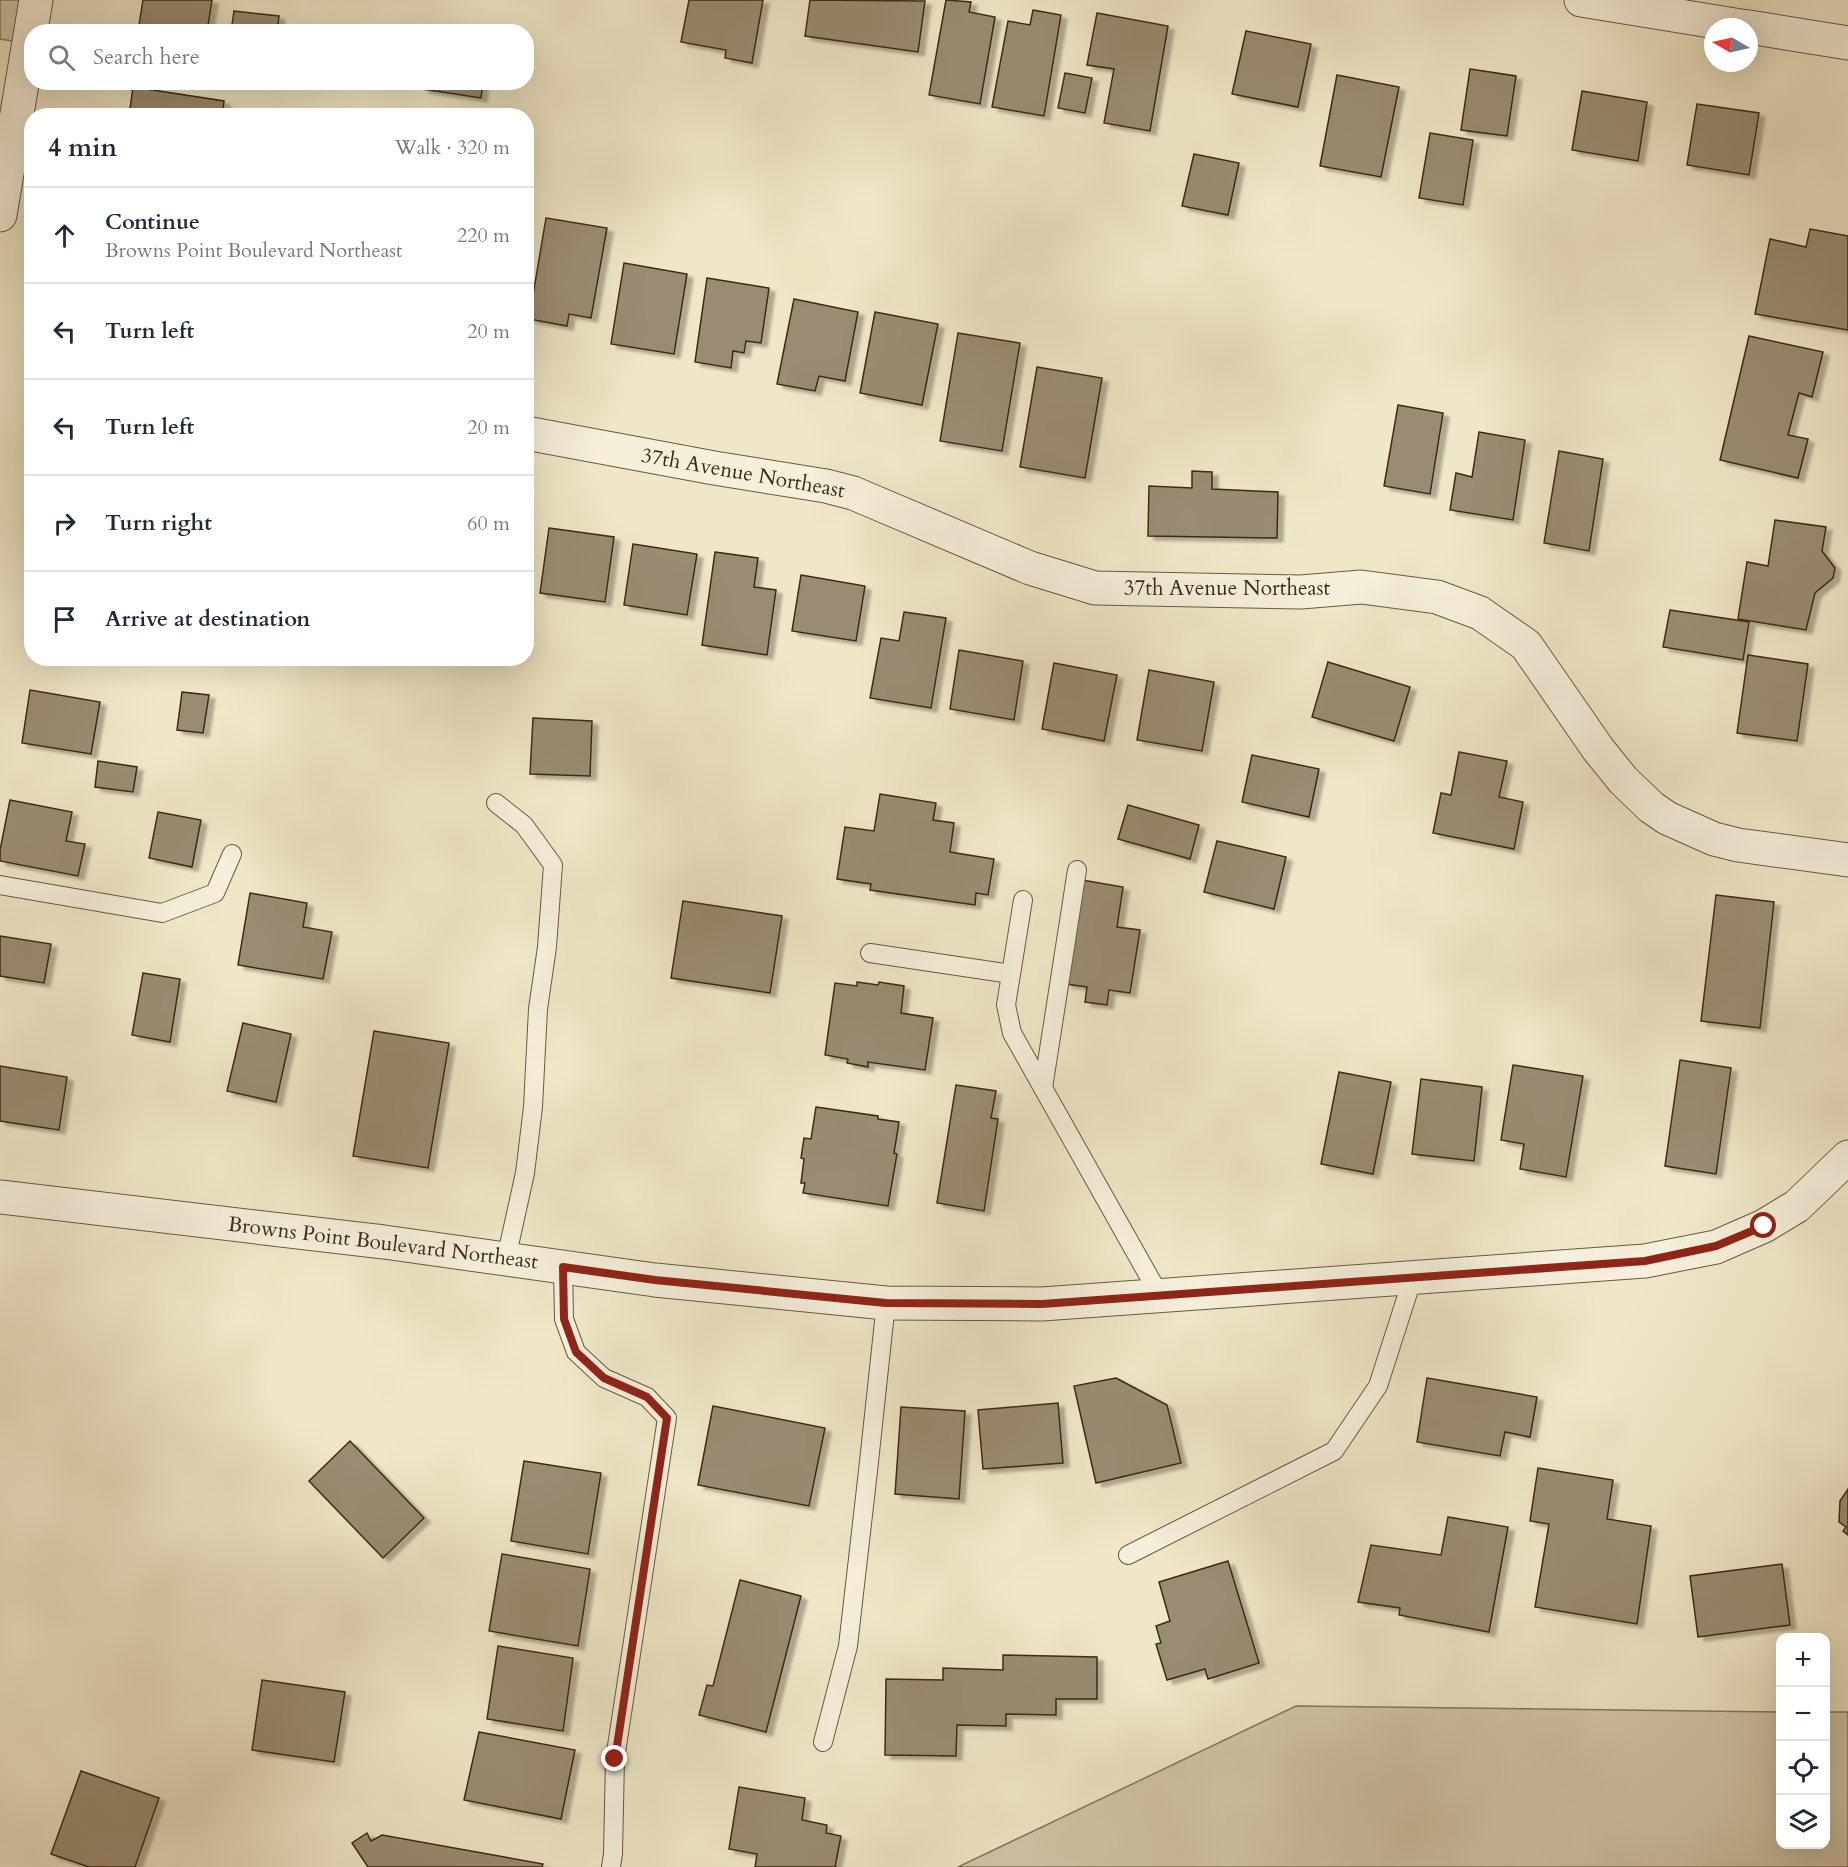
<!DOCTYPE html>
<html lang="en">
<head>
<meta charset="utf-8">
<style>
	:root { --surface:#fff; --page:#f6f6f7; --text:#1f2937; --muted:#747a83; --line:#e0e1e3 }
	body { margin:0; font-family:Cardo,serif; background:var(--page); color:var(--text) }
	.controls { position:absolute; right:18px; bottom:18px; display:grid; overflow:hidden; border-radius:12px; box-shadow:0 6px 24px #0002 }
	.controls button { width:54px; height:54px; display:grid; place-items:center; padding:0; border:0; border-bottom:2px solid var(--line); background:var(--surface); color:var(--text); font:30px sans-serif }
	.compass { position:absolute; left:1704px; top:18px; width:54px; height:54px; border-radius:50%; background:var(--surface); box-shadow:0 6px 24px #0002; rotate:279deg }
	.stop { position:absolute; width:18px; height:18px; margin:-14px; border:4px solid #8f2418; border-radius:50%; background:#fff }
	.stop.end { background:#8f2418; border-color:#fff; box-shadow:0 2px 6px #0008 }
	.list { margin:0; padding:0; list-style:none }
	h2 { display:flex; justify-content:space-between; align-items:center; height:78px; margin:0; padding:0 24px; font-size:26px }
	h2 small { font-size:20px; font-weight:400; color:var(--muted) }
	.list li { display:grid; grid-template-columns:39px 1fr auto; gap:18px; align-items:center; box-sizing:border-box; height:96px; padding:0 24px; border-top:2px solid var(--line) }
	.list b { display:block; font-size:22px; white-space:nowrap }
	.list p { margin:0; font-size:20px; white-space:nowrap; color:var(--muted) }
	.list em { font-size:20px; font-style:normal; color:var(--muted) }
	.icon { flex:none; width:33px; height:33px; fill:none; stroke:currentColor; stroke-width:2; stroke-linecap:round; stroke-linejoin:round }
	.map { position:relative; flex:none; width:1848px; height:1867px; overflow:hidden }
	.search { position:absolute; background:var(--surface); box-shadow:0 6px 24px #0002; left:24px; top:24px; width:510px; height:66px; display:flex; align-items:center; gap:15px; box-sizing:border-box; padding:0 21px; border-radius:24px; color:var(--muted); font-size:22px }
	.panel { position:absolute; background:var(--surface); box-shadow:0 6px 24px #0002; left:24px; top:108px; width:510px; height:558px; border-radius:24px }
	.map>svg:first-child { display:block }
</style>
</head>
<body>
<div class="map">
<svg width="1848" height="1867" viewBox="0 0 1848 1867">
	<defs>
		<filter id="shadow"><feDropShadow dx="6" dy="4" stdDeviation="1.5" flood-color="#0004"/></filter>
	</defs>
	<rect width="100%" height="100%" fill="#efe7c8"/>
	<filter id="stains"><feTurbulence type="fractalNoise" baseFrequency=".00333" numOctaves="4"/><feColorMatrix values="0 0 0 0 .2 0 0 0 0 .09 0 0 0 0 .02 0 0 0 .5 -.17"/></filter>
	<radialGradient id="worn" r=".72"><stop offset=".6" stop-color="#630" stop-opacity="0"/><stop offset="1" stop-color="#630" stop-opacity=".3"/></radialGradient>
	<g fill="#d1c7aa" stroke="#867860" stroke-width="1.5">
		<polygon points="0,0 36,0 29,44 0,39"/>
		<polygon points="1296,1706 1780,1712 1780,1844 1826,1844 1826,1712 1848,1712 1848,1867 958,1867"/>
	</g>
	<g fill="#998c73" stroke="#3c2916" stroke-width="1.5" filter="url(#shadow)">
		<polygon points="143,0 212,0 207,32 138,31"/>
		<polygon points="689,0 763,0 752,63 725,58 726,50 681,42"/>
		<polygon points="810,0 925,1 918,52 805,36"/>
		<polygon points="946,0 971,2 969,12 995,17 980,104 929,95"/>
		<polygon points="1033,10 1061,15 1044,116 992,107 1008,21 1030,25"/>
		<polygon points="234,11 279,16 277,32 231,32"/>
		<polygon points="1097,13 1168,26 1150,131 1104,123 1114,69 1087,65"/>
		<polygon points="1246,31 1311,44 1298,107 1232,94"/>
		<polygon points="1470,69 1516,76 1507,136 1461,130"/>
		<polygon points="1065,73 1092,78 1085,113 1058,108"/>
		<polygon points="1337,75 1399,87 1381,177 1320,166"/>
		<polygon points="424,82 483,82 481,98 423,89"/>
		<polygon points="133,87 224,101 222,116 129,116"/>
		<polygon points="1582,91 1647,102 1638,161 1572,150"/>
		<polygon points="1697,104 1759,113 1749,175 1687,165"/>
		<polygon points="1430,133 1473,140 1463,205 1419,198"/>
		<polygon points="1194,154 1239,163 1228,215 1182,206"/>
		<polygon points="546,218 607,228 591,318 569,314 567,326 529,319"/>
		<polygon points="1810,229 1848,236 1848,330 1755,314 1770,239 1806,247"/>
		<polygon points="624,263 687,274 674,354 611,344"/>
		<polygon points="707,278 769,288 761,343 746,341 744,353 733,351 731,368 695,362"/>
		<polygon points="794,299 858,312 845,381 819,376 815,391 777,384"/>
		<polygon points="875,312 938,324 922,405 860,393"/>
		<polygon points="958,333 1020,343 1002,451 940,441"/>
		<polygon points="1749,336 1823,352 1812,397 1799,393 1788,435 1808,439 1798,478 1720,460"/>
		<polygon points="1037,367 1102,378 1085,478 1020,467"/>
		<polygon points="1398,405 1443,413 1430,494 1384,486"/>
		<polygon points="1479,432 1525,440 1513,520 1450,510 1456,473 1472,477"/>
		<polygon points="1559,451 1603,459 1589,551 1544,543"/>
		<polygon points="1192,471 1212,472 1212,489 1278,492 1277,538 1148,536 1149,486 1192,488"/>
		<polygon points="1775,520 1826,527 1822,551 1835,568 1833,578 1815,593 1806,630 1738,619 1747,562 1768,566"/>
		<polygon points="549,528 614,537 605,602 540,593"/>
		<polygon points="633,544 697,554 687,615 624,605"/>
		<polygon points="715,552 758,558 754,587 776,590 767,655 702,645"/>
		<polygon points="801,575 865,586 856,641 792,631"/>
		<polygon points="1670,610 1749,622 1743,660 1663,647"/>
		<polygon points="904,612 946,618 931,708 870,698 881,638 899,641"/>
		<polygon points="959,650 1023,661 1014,720 950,709"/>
		<polygon points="1748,655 1808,664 1797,741 1737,733"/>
		<polygon points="1328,662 1410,687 1394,741 1312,717"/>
		<polygon points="1054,663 1117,675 1104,741 1042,729"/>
		<polygon points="1149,670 1214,682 1202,751 1137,740"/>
		<polygon points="30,690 100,702 91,754 22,743"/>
		<polygon points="182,692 209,695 203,733 177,730"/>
		<polygon points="533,718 592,721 590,776 530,774"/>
		<polygon points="1459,752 1507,761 1499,797 1523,802 1514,849 1433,833 1441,793 1451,795"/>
		<polygon points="1252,755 1319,769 1309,817 1242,802"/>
		<polygon points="98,761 137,767 133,792 95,787"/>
		<polygon points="880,794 936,803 933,820 954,823 950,852 994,859 988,895 976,893 975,905 870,890 871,884 837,879 845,827 874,831"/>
		<polygon points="10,800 72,812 66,841 85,844 78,876 0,861 0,850"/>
		<polygon points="1128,805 1199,825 1190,859 1118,839"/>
		<polygon points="158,812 201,820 192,867 149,858"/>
		<polygon points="1217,841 1286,857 1274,909 1204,892"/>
		<polygon points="1082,880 1123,887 1117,927 1140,930 1130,993 1109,990 1107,1005 1085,1002 1087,987 1066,984"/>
		<polygon points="250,893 307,903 303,927 332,932 323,979 238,965"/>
		<polygon points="1716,895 1774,902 1760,1028 1701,1021"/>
		<polygon points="683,901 782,916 770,993 671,978"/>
		<polygon points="0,936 51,944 44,983 0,976"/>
		<polygon points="143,973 180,979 170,1042 132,1035"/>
		<polygon points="857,982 878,985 879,982 904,986 901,1013 933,1018 925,1070 868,1062 868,1067 847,1063 848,1059 825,1055 835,983 857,986"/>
		<polygon points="243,1023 291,1034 276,1102 227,1091"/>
		<polygon points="374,1031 449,1043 428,1168 353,1156"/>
		<polygon points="1680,1060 1731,1068 1716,1174 1665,1166"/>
		<polygon points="1513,1065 1583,1076 1566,1177 1520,1169 1524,1144 1501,1140"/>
		<polygon points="0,1066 67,1077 59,1130 0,1121"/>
		<polygon points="1339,1072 1391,1082 1373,1174 1321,1164"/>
		<polygon points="1421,1079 1482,1087 1474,1161 1412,1154"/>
		<polygon points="956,1085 996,1091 991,1118 998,1119 984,1211 937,1203"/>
		<polygon points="816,1107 878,1116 878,1119 899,1122 894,1153 897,1154 888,1206 803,1193 805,1183 801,1183 804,1159 801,1158 804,1138 811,1139"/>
		<polygon points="1116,1378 1167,1405 1181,1463 1096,1483 1074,1386"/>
		<polygon points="1427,1378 1537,1397 1530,1437 1505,1432 1500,1456 1417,1442"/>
		<polygon points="1058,1403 1063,1463 983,1469 978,1410"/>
		<polygon points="713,1406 825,1428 809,1506 698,1485"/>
		<polygon points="901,1407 965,1411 959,1499 895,1494"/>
		<polygon points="350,1441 424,1518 383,1558 309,1481"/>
		<polygon points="524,1461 601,1473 588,1554 511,1541"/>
		<polygon points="1538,1468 1613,1480 1607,1519 1651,1526 1637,1624 1535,1607 1549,1524 1530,1521"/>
		<polygon points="1848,1489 1848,1535 1843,1531 1846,1527 1839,1522 1840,1501"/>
		<polygon points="1448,1517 1508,1527 1489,1632 1399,1615 1400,1608 1358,1602 1371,1545 1441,1555"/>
		<polygon points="502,1554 590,1569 578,1646 489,1631"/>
		<polygon points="1228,1561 1259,1663 1208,1679 1205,1669 1167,1680 1156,1644 1161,1643 1156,1626 1170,1621 1159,1582"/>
		<polygon points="1782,1564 1790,1625 1698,1637 1690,1576"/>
		<polygon points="740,1580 801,1596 766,1732 699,1715 707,1685 713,1686"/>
		<polygon points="498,1646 573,1658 563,1731 487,1719"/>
		<polygon points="1003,1655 1097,1657 1097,1699 1056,1699 1056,1715 1006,1714 1006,1726 957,1725 956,1756 885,1755 886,1679 943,1680 943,1668 1003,1670"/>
		<polygon points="262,1680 345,1692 334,1762 252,1750"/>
		<polygon points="479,1732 575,1750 561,1819 464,1800"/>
		<polygon points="81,1771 159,1798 135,1867 89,1867 51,1854"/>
		<polygon points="739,1787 805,1798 802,1820 827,1825 826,1833 841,1836 835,1867 837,1867 755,1867 757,1854 729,1849"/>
		<polygon points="367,1833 371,1841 382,1835 543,1864 542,1867 368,1867 352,1843"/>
	</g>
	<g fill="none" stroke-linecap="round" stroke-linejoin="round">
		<g stroke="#695842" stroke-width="20">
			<g id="service">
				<polyline points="496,803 524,825 553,865 547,947 538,1009 533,1107 525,1173 506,1259"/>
				<polyline points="0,885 162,913 215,893 232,854"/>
				<polyline points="1023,900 1006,1005 1012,1033 1160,1296"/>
				<polyline points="870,953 1011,974"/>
				<polyline points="1043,1088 1077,870"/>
				<polyline points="563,1267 564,1319 576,1352 604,1378 647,1397 667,1418 615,1759 613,1854 611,1867"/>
				<polyline points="1128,1555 1334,1451 1378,1386 1413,1277"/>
				<polyline points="823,1742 848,1646 868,1471 886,1303"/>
			</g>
		</g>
		<g stroke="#695842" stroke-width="35">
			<g id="minor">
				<polyline points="1581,0 1747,27"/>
				<polyline points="1749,27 1848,43"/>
				<polyline points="0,215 36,0"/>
				<polyline points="526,433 714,468 826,486 853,493 1030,568 1095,588 1301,592 1361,587 1437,597 1480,613 1526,645 1598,749 1623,780 1651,807 1667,818 1714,839 1738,845 1848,860"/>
			</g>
		</g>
		<g stroke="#695842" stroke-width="35">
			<polyline id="tertiary" points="0,1197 384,1242 655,1280 886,1303 1042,1304 1645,1261 1716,1247 1764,1226 1797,1206 1848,1157"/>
		</g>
		<use href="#service" stroke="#f5efdb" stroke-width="18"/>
		<use href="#minor" stroke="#f5efdb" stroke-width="33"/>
		<use href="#tertiary" stroke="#f5efdb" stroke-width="33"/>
	</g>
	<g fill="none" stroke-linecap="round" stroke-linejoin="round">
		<polyline stroke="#8f2418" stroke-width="8" points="615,1759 667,1418 647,1397 604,1378 576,1352 564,1319 563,1267 655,1280 886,1303 1042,1304 1645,1261 1716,1246 1764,1226"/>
	</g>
	<g text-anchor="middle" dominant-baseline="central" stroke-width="4.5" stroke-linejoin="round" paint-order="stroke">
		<g font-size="21" fill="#3c2916" stroke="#f5efdb">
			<text transform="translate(743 473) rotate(10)">37th Avenue Northeast</text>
			<text x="1227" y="588">37th Avenue Northeast</text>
			<text transform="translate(383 1243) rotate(7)">Browns Point Boulevard Northeast</text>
		</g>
	</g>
	<rect width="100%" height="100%" filter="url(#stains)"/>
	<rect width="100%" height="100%" fill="url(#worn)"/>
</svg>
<div class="controls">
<button>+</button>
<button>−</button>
<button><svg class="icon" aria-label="locate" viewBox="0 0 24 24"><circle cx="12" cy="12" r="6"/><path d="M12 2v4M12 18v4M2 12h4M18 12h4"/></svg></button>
<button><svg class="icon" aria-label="layers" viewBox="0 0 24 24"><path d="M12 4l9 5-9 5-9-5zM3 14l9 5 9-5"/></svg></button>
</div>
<svg class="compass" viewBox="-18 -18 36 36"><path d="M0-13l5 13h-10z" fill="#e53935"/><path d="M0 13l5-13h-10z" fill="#747a83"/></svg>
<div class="stop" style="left:1764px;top:1226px"></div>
<div class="stop end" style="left:615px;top:1759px"></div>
<div class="search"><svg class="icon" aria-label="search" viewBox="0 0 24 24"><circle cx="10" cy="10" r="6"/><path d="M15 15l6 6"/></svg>Search here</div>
<section class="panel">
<h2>4 min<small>Walk · 320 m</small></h2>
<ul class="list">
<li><svg class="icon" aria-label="ahead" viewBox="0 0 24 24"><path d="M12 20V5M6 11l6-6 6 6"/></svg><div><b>Continue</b><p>Browns Point Boulevard Northeast</p></div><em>220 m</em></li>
<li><svg class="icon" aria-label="left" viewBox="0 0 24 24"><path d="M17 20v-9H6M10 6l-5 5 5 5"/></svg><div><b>Turn left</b></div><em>20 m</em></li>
<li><svg class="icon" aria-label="left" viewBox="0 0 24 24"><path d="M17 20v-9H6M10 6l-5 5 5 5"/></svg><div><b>Turn left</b></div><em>20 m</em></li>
<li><svg class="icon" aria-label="right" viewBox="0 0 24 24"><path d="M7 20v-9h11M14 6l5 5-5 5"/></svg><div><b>Turn right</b></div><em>60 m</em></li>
<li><svg class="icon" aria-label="arrive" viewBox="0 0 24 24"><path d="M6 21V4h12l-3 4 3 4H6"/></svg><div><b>Arrive at destination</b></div></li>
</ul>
</section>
</div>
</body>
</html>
